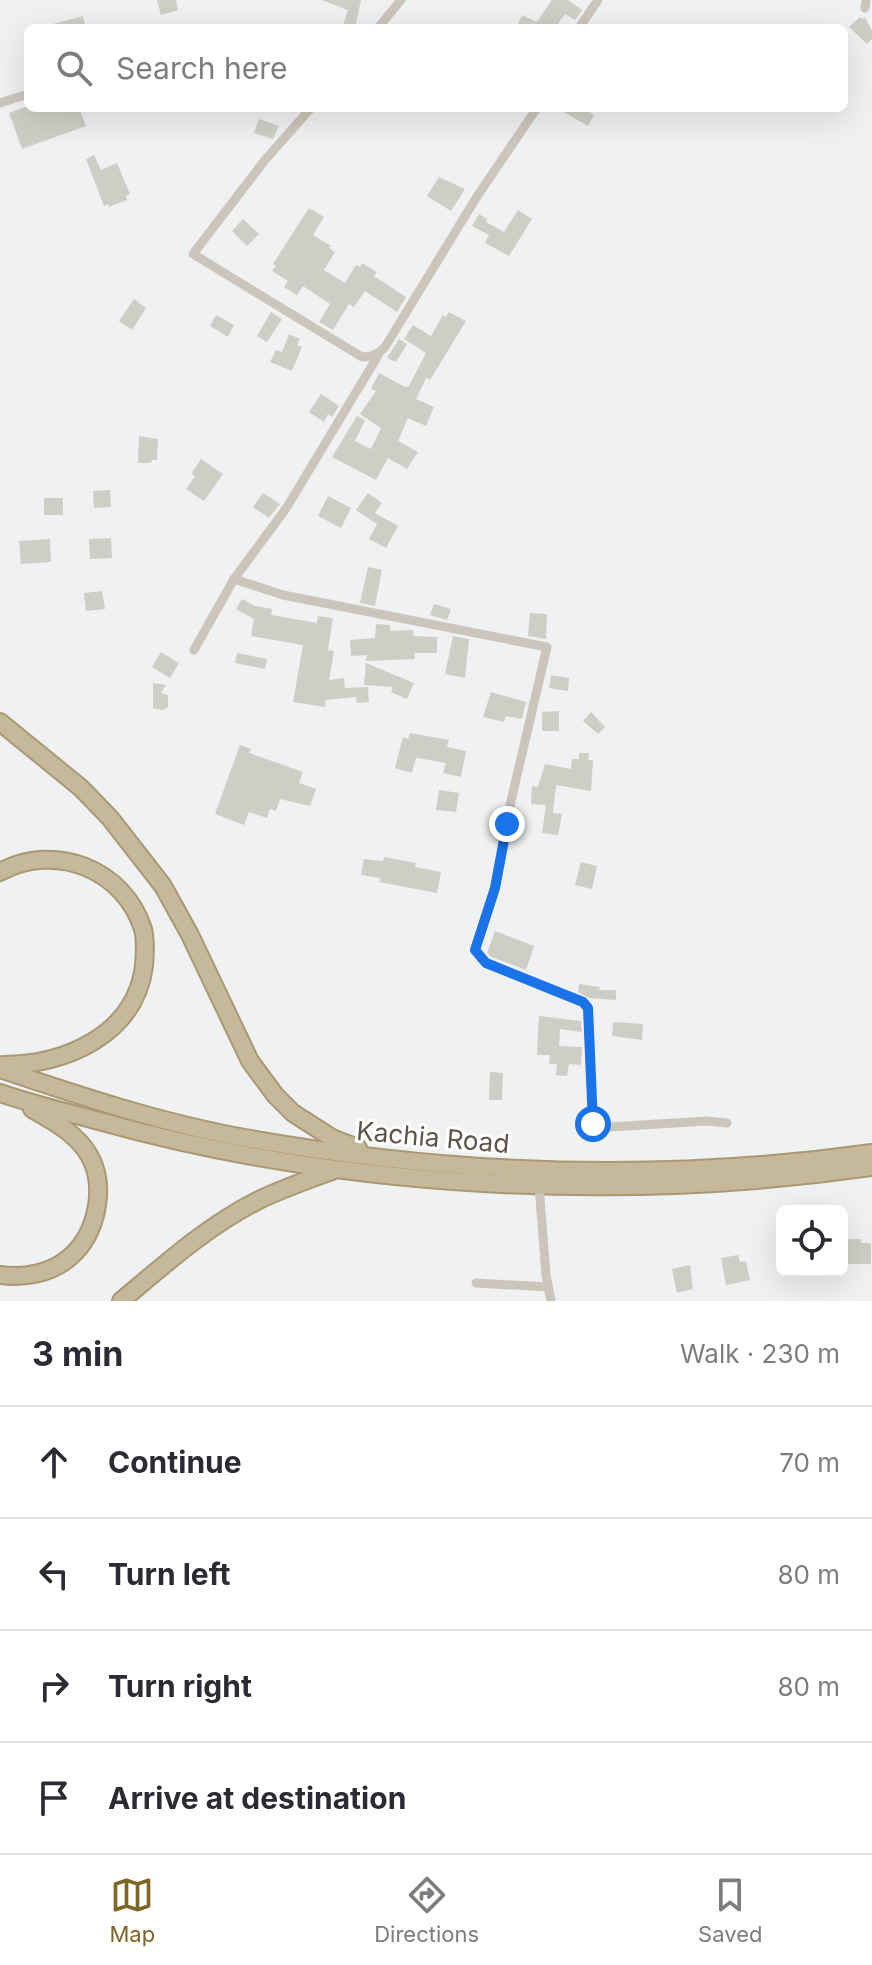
<!DOCTYPE html>
<html lang="en">
<head>
<meta charset="utf-8">
<style>
	:root { --surface:#fff; --page:#f7f7f7; --text:#2b2b33; --muted:#7c7c81; --line:#e1e1e2; --accent:#7d6628 }
	body { margin:0; font-family:Inter,sans-serif; background:var(--page); color:var(--text) }
	.controls { position:absolute; right:24px; bottom:24px; display:grid; overflow:hidden; border-radius:12px; box-shadow:0 8px 32px #0002 }
	.controls button { width:72px; height:72px; display:grid; place-items:center; padding:0; border:0; border-bottom:2px solid var(--line); background:var(--surface); color:var(--text); font:40px sans-serif }
	.stop { position:absolute; width:24px; height:24px; margin:-18px; border:6px solid #1a73e8; border-radius:50%; background:#fff }
	.stop.end { background:#1a73e8; border-color:#fff; box-shadow:0 2px 8px #0008 }
	.list { margin:0; padding:0; list-style:none }
	h2 { display:flex; justify-content:space-between; align-items:center; height:104px; margin:0; padding:0 32px; font-size:34px }
	h2 small { font-size:26px; font-weight:400; color:var(--muted) }
	.list li { display:grid; grid-template-columns:52px 1fr auto; gap:24px; align-items:center; box-sizing:border-box; height:112px; padding:0 32px; border-top:2px solid var(--line) }
	.list b { display:block; font-size:30px; white-space:nowrap }
	.list em { font-size:26px; font-style:normal; color:var(--muted) }
	.icon { flex:none; width:44px; height:44px; fill:none; stroke:currentColor; stroke-width:2; stroke-linecap:round; stroke-linejoin:round }
	.map { position:relative; flex:none; width:872px; height:1301px; overflow:hidden }
	.search { position:absolute; background:var(--surface); box-shadow:0 8px 32px #0002; left:24px; right:24px; top:24px; height:88px; display:flex; align-items:center; gap:20px; box-sizing:border-box; padding:0 28px; border-radius:12px; color:var(--muted); font-size:30px }
	.sheet { height:552px; background:var(--surface) }
	nav { display:flex; justify-content:space-around; align-items:center; box-sizing:border-box; height:112px; border-top:2px solid var(--line); background:var(--surface); font-size:22px; color:var(--muted) }
	nav a { display:grid; justify-items:center; gap:4px }
	nav .on { color:var(--accent) }
	.map>svg:first-child { display:block }
</style>
</head>
<body>
<div class="map">
<svg width="872" height="1301" viewBox="0 0 872 1301">
	<rect width="100%" height="100%" fill="#eff1f2"/>
	<g fill="#cfcec6">
		<polygon points="157,0 176,0 178,10 161,15"/>
		<polygon points="322,0 361,0 355,28 342,28 348,10"/>
		<polygon points="552,0 568,0 582,10 575,20 565,14 555,28 516,28 522,15 537,22"/>
		<polygon points="83,16 86,28 49,28 49,25"/>
		<polygon points="860,17 862,19 865,17 872,31 872,39 867,44 849,27"/>
		<polygon points="28,106 28,108 79,108 86,126 22,149 9,113"/>
		<polygon points="557,108 581,108 594,115 588,126"/>
		<polygon points="259,119 279,126 273,139 254,133"/>
		<polygon points="94,155 101,170 117,163 130,194 126,196 127,200 109,207 108,204 104,206 86,159"/>
		<polygon points="439,177 465,189 451,211 427,196"/>
		<polygon points="309,208 324,217 313,235 331,246 329,248 335,252 324,270 345,283 356,265 360,267 362,263 377,272 374,276 406,297 397,312 365,291 354,307 349,304 333,330 319,322 330,304 303,286 297,295 284,287 288,281 272,271 276,266 273,264"/>
		<polygon points="518,210 532,219 509,256 485,243 489,235 472,226 479,214 487,219 486,222 504,232"/>
		<polygon points="243,219 259,234 247,246 232,231"/>
		<polygon points="134,299 146,308 132,330 119,321"/>
		<polygon points="271,312 282,319 267,342 257,336"/>
		<polygon points="449,312 466,321 430,380 426,378 416,399 434,407 426,426 408,418 398,441 418,452 407,469 388,458 376,480 332,457 357,416 365,420 355,441 371,449 381,428 360,414 376,391 371,389 379,373 405,387 409,386 426,353 404,339 413,325 431,336 443,315 446,317"/>
		<polygon points="216,315 234,325 228,337 210,326"/>
		<polygon points="289,334 300,339 297,345 302,347 292,371 270,362 276,350 282,352"/>
		<polygon points="399,339 407,344 396,362 387,358"/>
		<polygon points="321,394 339,406 332,417 328,414 324,422 309,412"/>
		<polygon points="139,436 158,439 157,460 152,460 151,463 138,463"/>
		<polygon points="201,459 223,474 204,501 186,489 195,476 191,474"/>
		<polygon points="110,490 111,507 94,508 93,491"/>
		<polygon points="263,493 280,504 269,518 253,507"/>
		<polygon points="368,493 382,503 375,513 398,526 386,548 369,539 377,524 356,510"/>
		<polygon points="328,496 351,508 341,528 318,516"/>
		<rect x="44" y="498" width="19" height="17"/>
		<polygon points="111,538 112,558 90,559 89,539"/>
		<polygon points="50,539 51,562 21,564 19,541"/>
		<polygon points="368,567 382,570 375,606 360,603"/>
		<polygon points="102,591 105,609 86,611 84,593"/>
		<polygon points="242,599 255,606 272,609 271,615 317,623 318,616 333,618 328,650 334,651 329,680 344,678 345,688 368,687 369,702 357,703 356,697 326,700 325,707 293,702 303,645 251,636 254,619 236,609"/>
		<polygon points="434,604 451,609 447,620 430,615"/>
		<polygon points="530,613 547,614 546,639 528,636"/>
		<polygon points="376,624 390,625 390,631 413,630 414,636 437,637 437,653 414,653 415,659 366,661 367,655 351,656 350,640 375,638"/>
		<polygon points="453,636 469,639 465,678 445,674"/>
		<polygon points="161,652 179,663 170,678 152,667"/>
		<polygon points="237,653 267,659 265,669 235,663"/>
		<polygon points="366,663 414,683 407,699 391,692 393,687 364,685"/>
		<polygon points="551,675 569,678 568,691 549,688"/>
		<polygon points="153,683 166,685 161,693 168,695 168,707 163,710 153,708"/>
		<polygon points="491,692 526,702 522,719 506,716 504,722 483,717"/>
		<polygon points="559,711 559,731 542,731 542,712"/>
		<polygon points="591,712 605,727 598,734 583,721"/>
		<polygon points="410,733 449,740 447,747 466,751 461,777 443,773 446,763 418,758 416,758 412,773 395,768 403,737 408,739"/>
		<polygon points="240,745 251,749 249,753 303,772 299,783 316,789 310,806 280,799 276,811 270,809 267,818 249,812 244,825 215,814"/>
		<polygon points="579,753 589,753 588,760 593,760 591,791 556,785 553,813 562,814 558,835 542,833 546,805 531,804 532,786 538,787 545,764 571,769 572,759 579,759"/>
		<polygon points="439,790 459,793 456,812 436,810"/>
		<polygon points="384,857 416,863 415,867 441,872 437,893 379,882 380,878 361,875 364,859 383,861"/>
		<polygon points="581,862 597,866 592,889 575,885"/>
		<polygon points="495,931 534,946 526,970 491,957 487,953"/>
		<polygon points="579,984 600,987 599,990 616,990 616,1000 589,998 578,992"/>
		<polygon points="539,1016 581,1021 582,1032 560,1029 559,1046 582,1047 581,1065 569,1064 567,1076 556,1075 557,1064 549,1064 550,1055 537,1055"/>
		<polygon points="613,1022 643,1024 642,1040 612,1036"/>
		<polygon points="490,1072 503,1073 502,1100 489,1100"/>
		<polygon points="847,1239 861,1239 861,1243 871,1243 871,1264 847,1264"/>
		<polygon points="738,1255 740,1262 746,1261 750,1280 726,1285 721,1258"/>
		<polygon points="690,1265 693,1289 677,1293 672,1269"/>
	</g>
	<g fill="none" stroke-linecap="round" stroke-linejoin="round">
		<g stroke="#a99972" stroke-width="20">
			<g id="trunk">
				<polyline points="0,722 81,788 110,818 163,886 190,935 250,1061 275,1095 293,1113 332,1138 358,1148"/>
				<path d="M 0,872 C 55,842 124,869 143,929 C 146,941 145,954 144,966 C 135,1035 65,1065 3,1065"/>
				<path d="M 0,1069 C 80,1096 161,1123 245,1138 C 452,1175 664,1182 872,1153"/>
				<path d="M 0,1093 C 32,1104 66,1112 99,1121 C 342,1189 622,1203 872,1167"/>
				<path d="M 0,1275 C 24,1278 51,1274 70,1257 C 97,1234 107,1186 89,1155 C 76,1133 53,1121 32,1109"/>
				<path d="M 121,1301 C 164,1265 206,1227 257,1201 C 281,1189 307,1180 332,1171"/>
			</g>
		</g>
		<g stroke="#ccc5bb" stroke-width="9">
			<polyline points="865,8 866,0"/>
			<polyline points="378,28 401,0"/>
			<polyline points="579,28 598,0"/>
			<polyline points="0,103 28,94"/>
			<path d="M 311,108 L 265,160 L 193,254 L 362,357 C 373,357 378,354 385,347 L 476,198 L 537,108"/>
			<polyline points="234,579 283,595 547,647 511,801 495,888 475,950 486,963 583,1002 588,1008 593,1124 609,1127 706,1121 727,1123"/>
			<polyline points="194,650 234,579 287,507 379,354"/>
			<polyline points="539,1185 546,1275 551,1301"/>
			<polyline points="476,1283 548,1287"/>
		</g>
		<use href="#trunk" stroke="#c6b89b" stroke-width="16"/>
	</g>
	<g fill="none" stroke-linecap="round" stroke-linejoin="round">
		<polyline stroke="#1a73e8" stroke-width="10" points="507,824 495,888 475,950 486,963 583,1002 588,1008 593,1124"/>
	</g>
	<g text-anchor="middle" dominant-baseline="central" stroke-width="6" stroke-linejoin="round" paint-order="stroke">
		<g font-size="26" fill="#5d5547" stroke="#fff">
			<text transform="translate(433 1137) rotate(5)">Kachia Road</text>
		</g>
	</g>
</svg>
<div class="controls">
<button><svg class="icon" aria-label="locate" viewBox="0 0 24 24"><circle cx="12" cy="12" r="6"/><path d="M12 2v4M12 18v4M2 12h4M18 12h4"/></svg></button>
</div>
<div class="stop" style="left:593px;top:1124px"></div>
<div class="stop end" style="left:507px;top:824px"></div>
<div class="search"><svg class="icon" aria-label="search" viewBox="0 0 24 24"><circle cx="10" cy="10" r="6"/><path d="M15 15l6 6"/></svg>Search here</div>
</div>
<section class="sheet">
<h2>3 min<small>Walk · 230 m</small></h2>
<ul class="list">
<li><svg class="icon" aria-label="ahead" viewBox="0 0 24 24"><path d="M12 20V5M6 11l6-6 6 6"/></svg><div><b>Continue</b></div><em>70 m</em></li>
<li><svg class="icon" aria-label="left" viewBox="0 0 24 24"><path d="M17 20v-9H6M10 6l-5 5 5 5"/></svg><div><b>Turn left</b></div><em>80 m</em></li>
<li><svg class="icon" aria-label="right" viewBox="0 0 24 24"><path d="M7 20v-9h11M14 6l5 5-5 5"/></svg><div><b>Turn right</b></div><em>80 m</em></li>
<li><svg class="icon" aria-label="arrive" viewBox="0 0 24 24"><path d="M6 21V4h12l-3 4 3 4H6"/></svg><div><b>Arrive at destination</b></div></li>
</ul>
</section>
<nav>
<a class="on"><svg class="icon" aria-label="map" viewBox="0 0 24 24"><path d="M3 6l6-2 6 2 6-2v14l-6 2-6-2-6 2zM9 4v14M15 6v14"/></svg>Map</a>
<a><svg class="icon" aria-label="directions" viewBox="0 0 24 24"><path d="M12 3l9 9-9 9-9-9zM9 14v-3h6M13 9l2 2-2 2"/></svg>Directions</a>
<a><svg class="icon" aria-label="saved" viewBox="0 0 24 24"><path d="M7 4h10v16l-5-4-5 4z"/></svg>Saved</a>
</nav>
</body>
</html>
